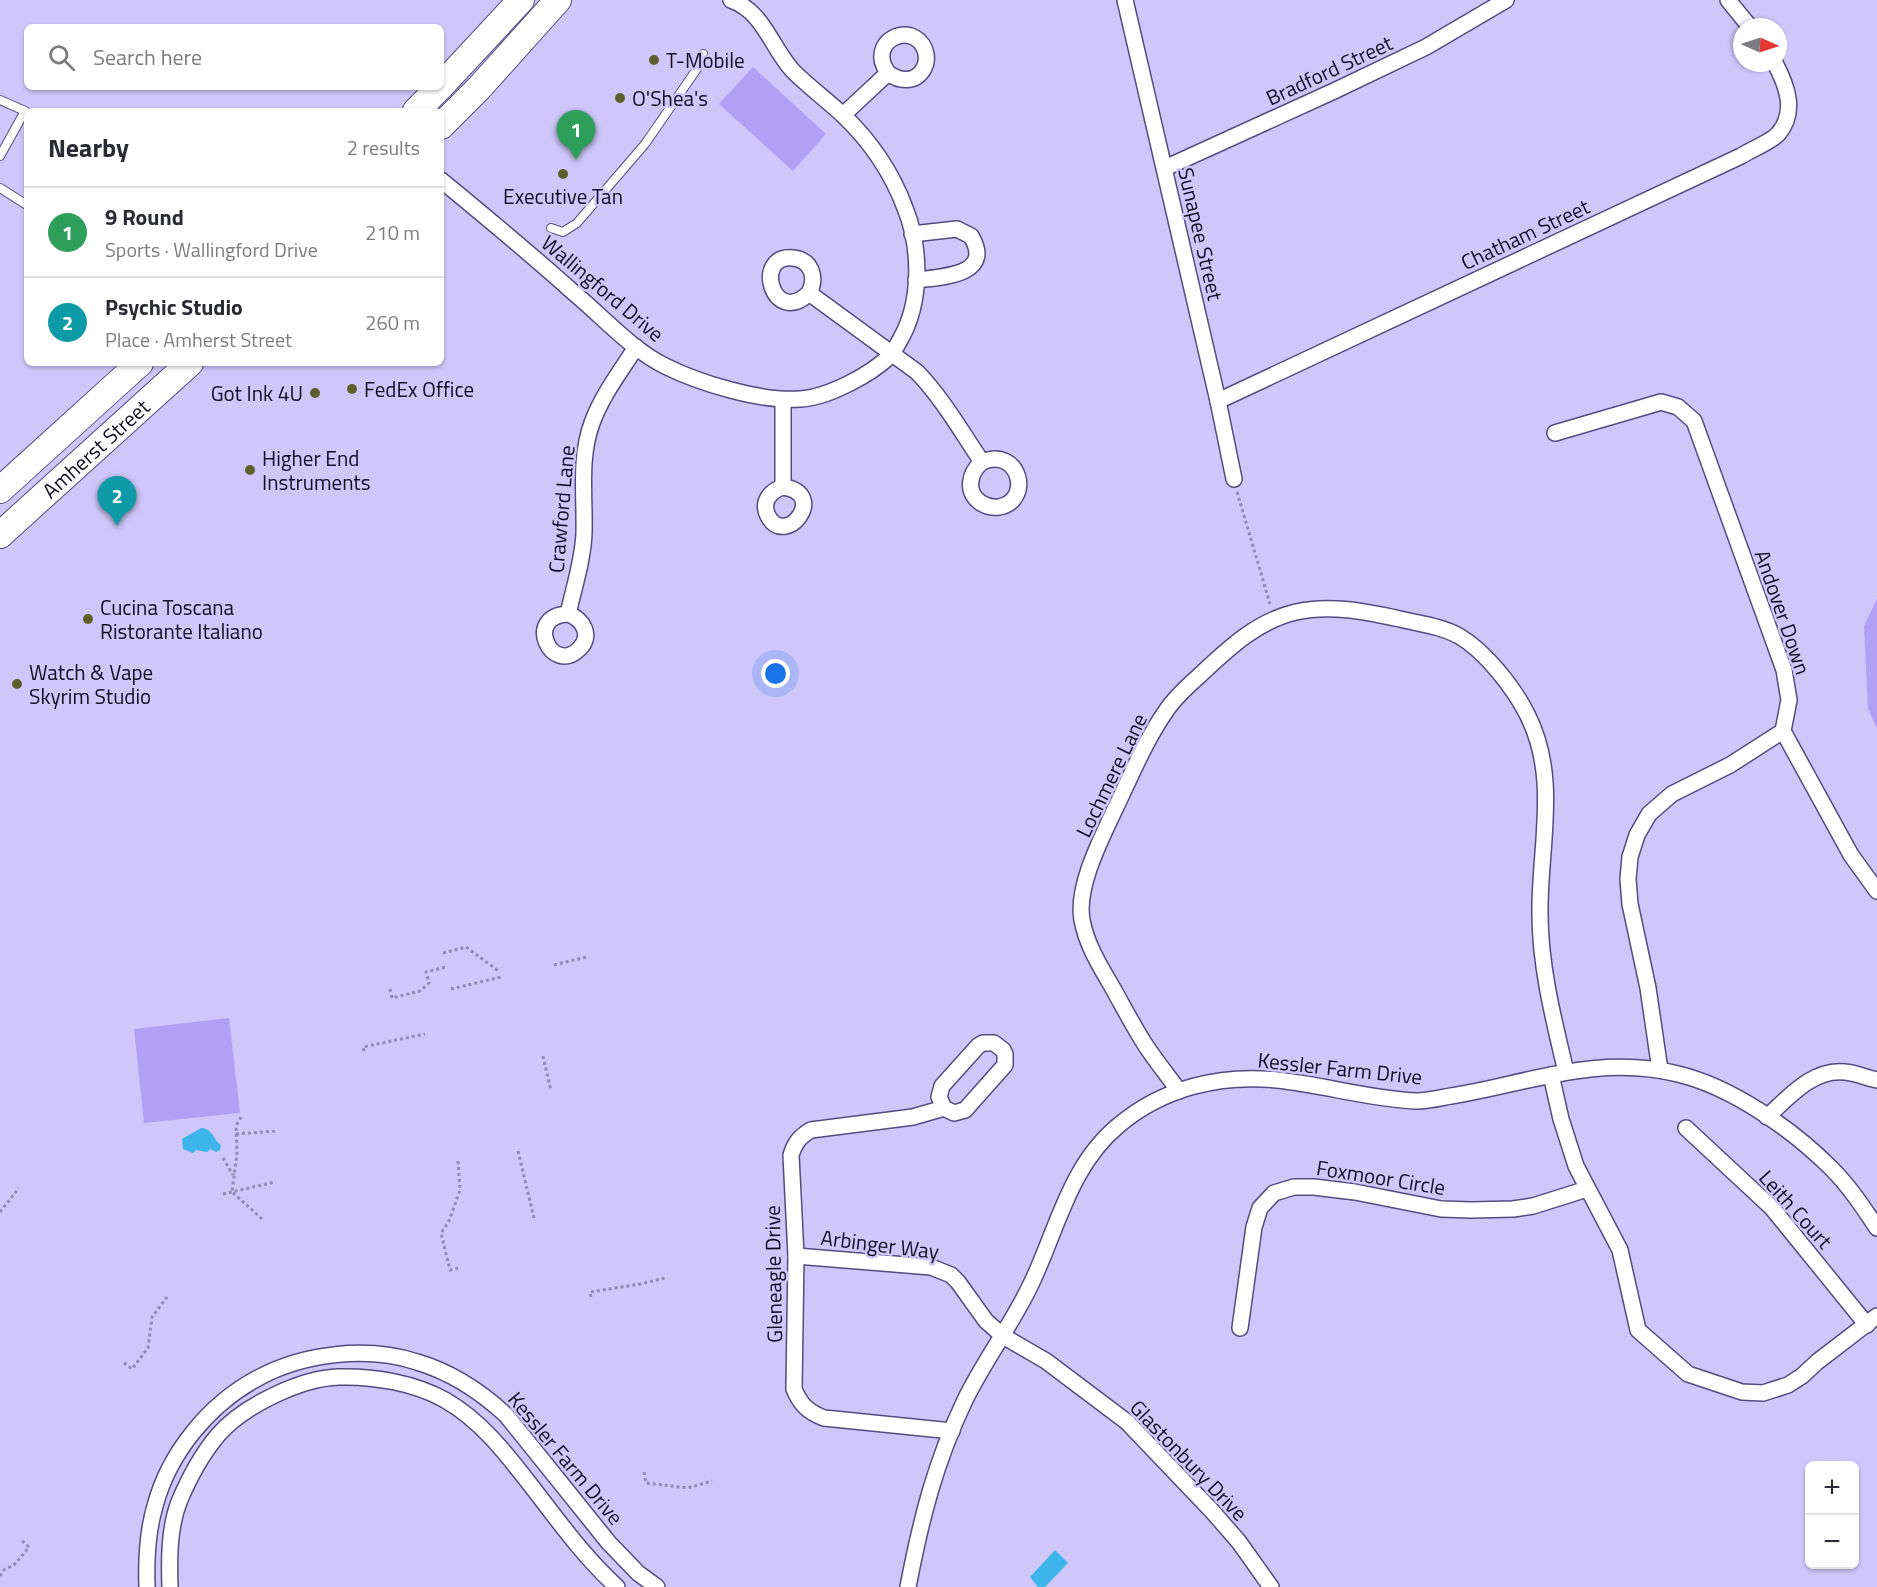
<!DOCTYPE html>
<html lang="en">
<head>
<meta charset="utf-8">
<style>
	:root { --surface:#fff; --page:#f2f2f3; --text:#2b2b33; --muted:#7c7c81; --line:#e1e1e2; --accent:#d93025 }
	body { margin:0; font-family:"Titillium Web",sans-serif; background:var(--page); color:var(--text) }
	.controls { position:absolute; right:18px; bottom:18px; display:grid; overflow:hidden; border-radius:9px; box-shadow:0 2px 4px #0004 }
	.controls button { width:54px; height:54px; display:grid; place-items:center; padding:0; border:0; border-bottom:2px solid var(--line); background:var(--surface); color:var(--text); font:30px sans-serif }
	.compass { position:absolute; left:1733px; top:18px; width:54px; height:54px; border-radius:50%; background:var(--surface); box-shadow:0 2px 4px #0004; rotate:93deg }
	.you { position:absolute; left:776px; top:674px; width:21px; height:21px; margin:-15px; border:4px solid #fff; border-radius:50%; background:#1a73e8; box-shadow:0 0 0 9px #1a73e833 }
	.badge { display:grid; place-items:center; width:39px; height:39px; border-radius:50%; background:var(--accent); color:#fff; font-size:20px; font-weight:700 }
	.pin { position:absolute; translate:-50% -50px; filter:drop-shadow(0 2px 3px #0008) }
	.pin::after { content:''; position:absolute; top:32px; width:21px; height:18px; background:inherit; clip-path:polygon(0 0,100% 0,50% 100%) }
	.list { margin:0; padding:0; list-style:none }
	h2 { display:flex; justify-content:space-between; align-items:center; height:78px; margin:0; padding:0 24px; font-size:26px }
	h2 small { font-size:20px; font-weight:400; color:var(--muted) }
	.list li { display:grid; grid-template-columns:39px 1fr auto; gap:18px; align-items:center; box-sizing:border-box; height:90px; padding:0 24px; border-top:2px solid var(--line) }
	.list b { display:block; font-size:22px; white-space:nowrap }
	.list p { margin:0; font-size:20px; white-space:nowrap; color:var(--muted) }
	.list em { font-size:20px; font-style:normal; color:var(--muted) }
	.icon { flex:none; width:33px; height:33px; fill:none; stroke:currentColor; stroke-width:2; stroke-linecap:round; stroke-linejoin:round }
	.map { position:relative; flex:none; width:1877px; height:1587px; overflow:hidden }
	.search { position:absolute; background:var(--surface); box-shadow:0 2px 4px #0004; left:24px; top:24px; width:420px; height:66px; display:flex; align-items:center; gap:15px; box-sizing:border-box; padding:0 21px; border-radius:9px; color:var(--muted); font-size:22px }
	.panel { position:absolute; background:var(--surface); box-shadow:0 2px 4px #0004; left:24px; top:108px; width:420px; height:258px; border-radius:9px }
	.map>svg:first-child { display:block }
</style>
</head>
<body>
<div class="map">
<svg width="1877" height="1587" viewBox="0 0 1877 1587">
	<rect width="100%" height="100%" fill="#cfc7fa"/>
	<g fill="#b1a1f6">
		<polygon points="753,67 826,134 793,171 719,104"/>
		<polygon points="1877,599 1877,728 1868,709 1864,626"/>
		<polygon points="229,1018 240,1113 144,1123 134,1029"/>
	</g>
	<g fill="#3db5ea">
		<path d="M 201,1128 C 214,1129 212,1139 221,1145 L 220,1150 L 216,1152 L 211,1149 L 207,1152 L 196,1150 L 193,1153 L 183,1149 L 182,1139 Z"/>
		<polygon points="1055,1550 1068,1563 1045,1587 1038,1587 1030,1577"/>
	</g>
	<g fill="none" stroke-linecap="round" stroke-linejoin="round">
		<g stroke="#564b81" stroke-width="10">
			<g id="service">
				<polyline points="0,100 25,111 0,156"/>
				<polyline points="0,188 27,205"/>
				<polyline points="551,228 563,232 577,223 645,144 701,63 703,54"/>
			</g>
		</g>
		<g stroke="#564b81" stroke-width="18">
			<g id="minor">
				<polyline points="1125,0 1218,401 1234,479"/>
				<polyline points="1728,0 1750,27"/>
				<path d="M 843,115 L 888,73 C 900,82 916,83 924,68 C 927,62 927,56 925,50 C 913,19 865,41 888,73"/>
				<polyline points="1165,168 1334,91 1426,47 1506,0"/>
				<path d="M 441,180 C 486,217 531,254 574,293 C 603,317 631,349 665,366 C 699,383 761,402 800,399 C 818,398 834,391 850,383 C 864,376 878,367 890,356 C 894,352 897,345 900,340 C 922,302 921,248 905,208 C 892,173 871,142 844,116 C 827,100 809,87 793,71 C 771,47 764,12 731,0"/>
				<path d="M 912,234 L 957,229 L 971,236 C 995,276 940,277 916,280"/>
				<path d="M 809,293 C 773,328 752,254 793,258 C 812,260 817,278 809,293 L 917,372 C 943,399 961,431 982,462 C 969,473 965,492 981,503 C 986,506 992,508 999,507 C 1033,501 1020,446 982,462"/>
				<path d="M 783,400 L 783,487 C 829,493 786,549 768,516 C 761,502 770,491 783,487"/>
				<path d="M 1218,401 L 1741,156 C 1750,150 1771,142 1778,134 C 1797,112 1787,86 1775,63"/>
				<polyline points="1555,433 1661,402 1678,407 1694,421 1784,670 1789,700 1783,731 1730,765 1672,794 1649,814 1637,835 1630,857 1628,879 1630,904 1648,988 1660,1070"/>
				<path d="M 568,614 C 583,619 593,636 579,649 C 552,676 523,616 568,614 C 574,587 583,560 584,533 C 585,496 579,458 592,423 C 602,395 621,371 636,347"/>
				<polyline points="1783,731 1851,855 1877,891"/>
				<polyline points="1551,1075 1561,1119 1576,1166 1620,1250 1638,1330 1688,1374 1742,1392 1763,1393 1788,1385 1802,1376 1817,1362 1877,1316"/>
				<path d="M 1179,1091 C 1168,1076 1156,1061 1146,1046 C 1135,1029 1125,1010 1115,992 C 1102,969 1087,947 1082,920 C 1076,887 1101,839 1115,809 C 1131,776 1145,741 1166,711 C 1175,697 1188,686 1200,675 C 1229,648 1257,621 1296,612 C 1330,604 1367,612 1400,619 C 1420,624 1441,626 1459,636 C 1485,651 1514,688 1527,714 C 1560,778 1539,847 1540,914 C 1540,967 1554,1021 1566,1072"/>
				<path d="M 944,1108 L 939,1097 L 942,1086 L 978,1046 L 983,1043 L 994,1043 L 1003,1050 L 1005,1054 L 1005,1065 L 965,1110 L 954,1113 L 944,1108 L 913,1117 L 811,1130 C 799,1137 795,1143 791,1155 L 796,1256 L 794,1389 C 800,1404 808,1412 824,1418 L 952,1431"/>
				<path d="M 1767,1117 C 1788,1098 1813,1068 1845,1072 C 1856,1073 1867,1078 1877,1080"/>
				<polyline points="1686,1128 1772,1208 1867,1325"/>
				<polyline points="796,1256 931,1267 951,1275 958,1282 986,1321 1003,1336 1046,1361 1127,1422 1212,1511 1239,1542 1271,1587"/>
				<polyline points="1240,1328 1254,1227 1260,1208 1274,1193 1294,1187 1314,1187 1355,1192 1441,1209 1471,1210 1513,1209 1533,1206 1587,1189"/>
				<path d="M 147,1587 C 146,1559 147,1533 155,1506 C 169,1453 209,1404 258,1378 C 304,1353 367,1346 417,1362 C 451,1372 480,1391 506,1415 L 609,1543 L 638,1573 L 657,1587"/>
				<path d="M 170,1587 C 169,1559 169,1528 179,1502 C 189,1478 202,1454 218,1435 C 243,1406 301,1378 339,1377 C 374,1376 415,1383 445,1400 C 480,1420 505,1452 529,1483 C 557,1519 583,1556 617,1587"/>
				<path d="M 908,1587 C 921,1519 935,1463 965,1400 C 985,1359 1013,1323 1032,1282 C 1058,1227 1070,1165 1119,1125 C 1163,1088 1220,1074 1277,1080 C 1324,1085 1370,1099 1417,1101 C 1428,1101 1440,1098 1451,1096 C 1489,1090 1526,1079 1563,1073 C 1600,1066 1642,1065 1678,1074 C 1732,1087 1792,1129 1832,1169 C 1849,1186 1863,1207 1877,1228"/>
			</g>
		</g>
		<g stroke="#564b81" stroke-width="28">
			<g id="trunk">
				<polyline points="441,86 521,0"/>
				<polyline points="416,111 440,87"/>
				<polyline points="441,126 479,88 558,0"/>
				<polyline points="0,490 140,363"/>
				<path id="s1" d="M 0,535 L 190,363"/>
			</g>
		</g>
		<g stroke="#918ab3" stroke-width="3" stroke-dasharray="3 3" stroke-linecap="butt">
			<polyline points="1237,492 1270,604"/>
			<polyline points="443,953 466,947 500,972"/>
			<polyline points="554,965 586,957"/>
			<polyline points="390,989 392,998 420,991 429,983 426,972 446,967"/>
			<polyline points="451,989 501,977"/>
			<polyline points="364,1051 363,1047 425,1034"/>
			<polyline points="543,1056 551,1091"/>
			<polyline points="241,1117 236,1126 237,1153 232,1192 262,1219"/>
			<polyline points="236,1134 277,1131"/>
			<polyline points="518,1151 534,1218"/>
			<polyline points="223,1158 233,1175"/>
			<polyline points="458,1161 460,1190 449,1221 441,1233 450,1270 458,1268"/>
			<polyline points="223,1194 275,1182"/>
			<polyline points="0,1212 19,1188"/>
			<polyline points="591,1297 590,1292 640,1284 665,1278"/>
			<polyline points="124,1363 132,1369 148,1348 152,1317 167,1297"/>
			<polyline points="644,1472 646,1483 688,1488 712,1481"/>
			<polyline points="0,1576 4,1570 15,1564 29,1547 20,1539"/>
		</g>
		<use href="#service" stroke="#fff" stroke-width="8"/>
		<use href="#minor" stroke="#fff" stroke-width="15"/>
		<use href="#trunk" stroke="#fff" stroke-width="26"/>
	</g>
	<g fill="#5c5f2c" stroke="#cfc7fa" stroke-width="2">
		<circle cx="654" cy="60" r="6"/>
		<circle cx="620" cy="98" r="6"/>
		<circle cx="563" cy="174" r="6"/>
		<circle cx="352" cy="389" r="6"/>
		<circle cx="315" cy="393" r="6"/>
		<circle cx="250" cy="470" r="6"/>
		<circle cx="88" cy="619" r="6"/>
		<circle cx="17" cy="684" r="6"/>
	</g>
	<g text-anchor="middle" dominant-baseline="central" stroke-width="5" stroke-linejoin="round" paint-order="stroke">
		<g font-size="21" fill="#120d22" stroke="#cfc7fa" text-anchor="start">
			<text x="666" y="60">T-Mobile</text>
			<text x="632" y="98">O'Shea's</text>
			<text x="563" y="196" text-anchor="middle">Executive Tan</text>
			<text x="364" y="389">FedEx Office</text>
			<text x="303" y="393" text-anchor="end">Got Ink 4U</text>
			<text x="262" y="458">Higher End<tspan x="262" dy="24">Instruments</tspan></text>
			<text x="100" y="607">Cucina Toscana<tspan x="100" dy="24">Ristorante Italiano</tspan></text>
			<text x="29" y="672">Watch &amp; Vape<tspan x="29" dy="24">Skyrim Studio</tspan></text>
		</g>
		<g font-size="21" fill="#120d22" stroke="#cfc7fa">
			<text transform="translate(1329 70) rotate(-25)">Bradford Street</text>
			<text transform="translate(1201 234) rotate(77)">Sunapee Street</text>
			<text transform="translate(1525 234) rotate(-25)">Chatham Street</text>
			<text transform="translate(603 288) rotate(40)">Wallingford Drive</text>
			<text stroke="none"><textPath href="#s1" startOffset="129">Amherst Street</textPath></text>
			<text transform="translate(561 509) rotate(-85)">Crawford Lane</text>
			<text transform="translate(1783 612) rotate(71)">Andover Down</text>
			<text transform="translate(1111 775) rotate(-64)">Lochmere Lane</text>
			<text transform="translate(1340 1068) rotate(6)">Kessler Farm Drive</text>
			<text transform="translate(1381 1177) rotate(9)">Foxmoor Circle</text>
			<text transform="translate(1796 1209) rotate(48)">Leith Court</text>
			<text transform="translate(880 1244) rotate(7)">Arbinger Way</text>
			<text transform="translate(773 1274) rotate(-91)">Gleneagle Drive</text>
			<text transform="translate(566 1458) rotate(50)">Kessler Farm Drive</text>
			<text transform="translate(1189 1460) rotate(46)">Glastonbury Drive</text>
		</g>
	</g>
</svg>
<div class="controls">
<button>+</button>
<button>−</button>
</div>
<svg class="compass" viewBox="-18 -18 36 36"><path d="M0-13l5 13h-10z" fill="#e53935"/><path d="M0 13l5-13h-10z" fill="#7c7c81"/></svg>
<div class="you"></div>
<div class="pin badge" style="left:576px;top:160px;background:#2e9e5b">1</div>
<div class="pin badge" style="left:117px;top:526px;background:#0f9aa8">2</div>
<div class="search"><svg class="icon" aria-label="search" viewBox="0 0 24 24"><circle cx="10" cy="10" r="6"/><path d="M15 15l6 6"/></svg>Search here</div>
<section class="panel">
<h2>Nearby<small>2 results</small></h2>
<ul class="list">
<li><span class="badge" style="background:#2e9e5b">1</span><div><b>9 Round</b><p>Sports · Wallingford Drive</p></div><em>210 m</em></li>
<li><span class="badge" style="background:#0f9aa8">2</span><div><b>Psychic Studio</b><p>Place · Amherst Street</p></div><em>260 m</em></li>
</ul>
</section>
</div>
</body>
</html>
